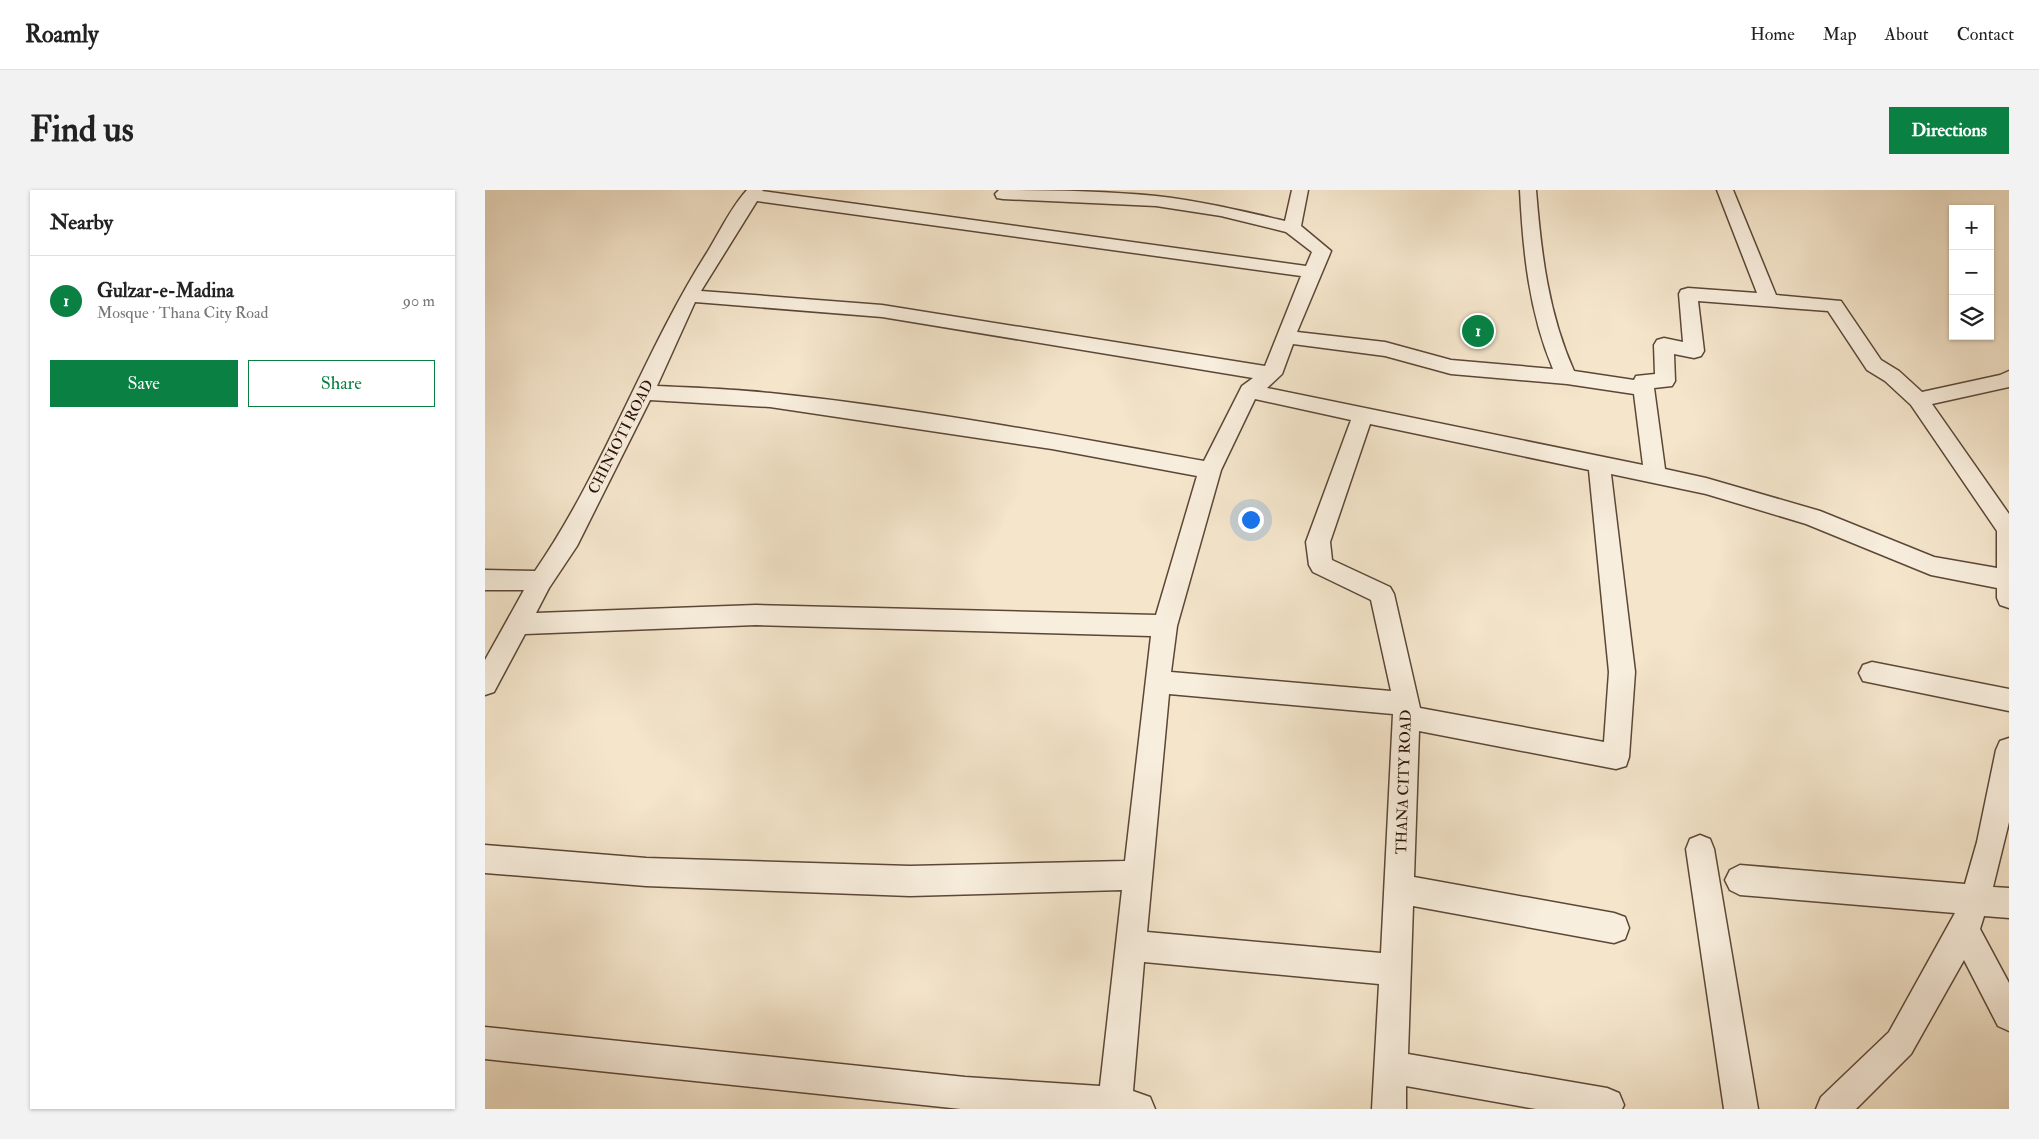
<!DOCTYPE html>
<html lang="en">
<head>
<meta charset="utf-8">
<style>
	:root { --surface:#fff; --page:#f2f2f2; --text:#222; --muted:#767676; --line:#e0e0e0; --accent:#0b8043 }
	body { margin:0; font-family:"IM FELL Double Pica",serif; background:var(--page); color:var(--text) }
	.controls { position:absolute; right:15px; top:15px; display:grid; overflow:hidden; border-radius:0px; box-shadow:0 1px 4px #0004 }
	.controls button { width:45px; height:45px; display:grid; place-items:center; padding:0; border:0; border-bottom:1px solid var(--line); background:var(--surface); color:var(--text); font:25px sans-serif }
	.you { position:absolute; left:765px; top:329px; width:18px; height:18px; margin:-12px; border:4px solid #fff; border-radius:50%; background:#1a73e8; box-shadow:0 0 0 8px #1a73e833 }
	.badge { display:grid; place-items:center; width:32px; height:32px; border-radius:50%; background:var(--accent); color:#fff; font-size:16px; font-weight:700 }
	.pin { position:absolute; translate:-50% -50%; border:2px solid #fff; box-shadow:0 1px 5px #0006 }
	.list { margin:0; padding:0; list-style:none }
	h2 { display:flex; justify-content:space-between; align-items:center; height:65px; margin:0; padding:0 20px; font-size:21px }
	h2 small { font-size:16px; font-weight:400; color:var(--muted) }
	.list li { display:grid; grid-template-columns:32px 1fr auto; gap:15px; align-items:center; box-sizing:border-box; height:90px; padding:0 20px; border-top:1px solid var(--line) }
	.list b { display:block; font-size:19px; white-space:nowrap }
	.list p { margin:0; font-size:16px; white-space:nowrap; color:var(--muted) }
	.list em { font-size:16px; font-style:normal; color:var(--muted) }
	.actions { display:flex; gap:10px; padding:15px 20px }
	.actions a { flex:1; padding:11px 0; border:1px solid var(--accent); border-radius:0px; text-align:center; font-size:18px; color:var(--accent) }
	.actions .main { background:var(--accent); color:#fff }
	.icon { flex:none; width:28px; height:28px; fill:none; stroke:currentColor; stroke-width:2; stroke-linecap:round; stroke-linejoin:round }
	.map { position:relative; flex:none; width:1524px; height:919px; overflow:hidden; border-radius:0px }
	header { display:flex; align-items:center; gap:30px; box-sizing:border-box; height:70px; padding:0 25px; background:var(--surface); border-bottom:1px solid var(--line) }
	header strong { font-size:24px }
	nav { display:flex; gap:28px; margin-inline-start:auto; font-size:18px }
	.intro { display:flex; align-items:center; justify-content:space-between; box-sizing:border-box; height:120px; padding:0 30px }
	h1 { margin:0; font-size:35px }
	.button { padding:12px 22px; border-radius:0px; background:var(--accent); color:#fff; font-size:18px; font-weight:700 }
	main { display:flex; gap:30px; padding:0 30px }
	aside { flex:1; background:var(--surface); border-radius:0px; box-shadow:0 1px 4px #0004 }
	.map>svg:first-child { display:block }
</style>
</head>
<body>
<header>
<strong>Roamly</strong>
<nav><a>Home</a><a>Map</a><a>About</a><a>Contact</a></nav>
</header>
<div class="intro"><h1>Find us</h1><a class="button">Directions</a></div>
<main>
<aside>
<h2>Nearby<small></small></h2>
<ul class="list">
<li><span class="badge">1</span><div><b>Gulzar-e-Madina</b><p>Mosque · Thana City Road</p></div><em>90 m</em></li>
</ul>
<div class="actions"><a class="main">Save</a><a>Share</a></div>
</aside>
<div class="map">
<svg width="1524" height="919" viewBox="0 0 1524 919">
	<rect width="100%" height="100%" fill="#f4e5cb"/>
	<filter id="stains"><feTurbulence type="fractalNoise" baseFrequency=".004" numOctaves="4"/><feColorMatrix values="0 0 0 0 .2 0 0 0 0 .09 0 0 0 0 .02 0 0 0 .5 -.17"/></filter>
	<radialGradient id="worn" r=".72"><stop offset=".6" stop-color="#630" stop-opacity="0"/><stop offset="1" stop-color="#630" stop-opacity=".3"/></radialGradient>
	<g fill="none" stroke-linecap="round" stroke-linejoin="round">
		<g stroke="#5c4737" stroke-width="3">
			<g id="minor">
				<path d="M 262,0 L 278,0 L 277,1 L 821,76 L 827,62 L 801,42 L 736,26 L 671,16 L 518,9 L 512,8 L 510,4 L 514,0 C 566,0 620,1 671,6 C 715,11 757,21 800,31 L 807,0 L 823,0 L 816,36 L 846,61 L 812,142 L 900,152 L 966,170 L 1068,179 C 1044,122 1038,61 1035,0 L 1051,0 C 1056,62 1063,123 1089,181 L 1149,190 L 1151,186 L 1170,184 L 1169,155 L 1172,150 L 1179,148 L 1198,152 L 1194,104 L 1196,100 L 1203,98 L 1272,103 L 1232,0 L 1248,0 L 1291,105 L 1356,111 L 1396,170 L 1414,181 L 1437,202 L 1515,185 L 1524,181 L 1524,197 L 1447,214 L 1524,324 L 1524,418 L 1515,415 L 1512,408 L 1512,398 L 1446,385 L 1321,334 L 1221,304 L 1126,284 L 1150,482 L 1144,567 L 1141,576 L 1131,579 L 934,541 L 929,687 L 1129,723 L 1140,727 L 1144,738 L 1140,749 L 1129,753 L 928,716 L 923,864 L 1122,898 L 1134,903 L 1139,915 L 1137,919 L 1051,919 L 921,896 L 921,919 L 887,919 L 894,794 L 659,772 L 648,901 L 665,907 L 670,919 L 476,919 L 0,869 L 0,837 L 480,887 L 615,896 L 637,700 L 425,706 L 161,696 L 0,683 L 0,655 L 161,668 L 425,676 L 640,671 L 666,446 L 271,435 L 40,444 L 9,502 L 0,505 L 0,470 L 39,400 L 0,400 L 0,380 L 50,381 C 119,281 158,163 223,61 C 235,41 247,16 262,0 ZM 272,11 L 816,86 L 780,176 L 397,115 L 216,101 ZM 1213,111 L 1343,121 L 1382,180 L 1400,191 L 1426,215 L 1512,341 L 1512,378 L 1449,367 L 1335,321 L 1221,288 L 1180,279 L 1169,198 L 1187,196 L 1190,191 L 1189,164 L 1209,168 L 1216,166 L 1219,161 ZM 210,112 L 397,127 L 768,188 L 757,196 L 719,271 C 575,245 431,218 285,203 C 248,199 210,198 172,196 ZM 808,154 L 900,166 L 966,184 L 1082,194 L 1149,204 L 1158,275 L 782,198 L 797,184 ZM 770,209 L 866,230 L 821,352 L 824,375 L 828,382 L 886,410 L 906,501 L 686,482 L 692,436 L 736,280 ZM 165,210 L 285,217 L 567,259 L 712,286 L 671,425 L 271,415 L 51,423 L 64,398 L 92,356 ZM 885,234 L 1104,280 L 1124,482 L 1119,552 L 935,518 L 909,404 L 905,397 L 847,370 L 845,352 ZM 684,504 L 908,524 L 896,763 L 662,742 Z"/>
				<polygon points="1387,472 1524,499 1524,521 1378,491 1374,483 1378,475"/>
				<polygon points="1524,548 1524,632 1508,697 1524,698 1524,728 1499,726 1495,739 1524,793 1524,841 1513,836 1479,770 1426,864 1371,919 1331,919 1336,907 1404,842 1470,723 1255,705 1245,700 1240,690 1245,680 1255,675 1480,694 1492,652 1511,560 1515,551"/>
				<polygon points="1215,645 1225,649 1229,659 1273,919 1239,919 1201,659 1205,649"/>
			</g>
		</g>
		<use href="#minor" fill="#f8eedd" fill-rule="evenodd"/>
	</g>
	<g text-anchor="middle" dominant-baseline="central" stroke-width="4" stroke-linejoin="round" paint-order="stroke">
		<g font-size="15" fill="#291206" stroke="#f8eedd">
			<text transform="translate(136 247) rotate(-63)">CHINIOTI ROAD</text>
			<text transform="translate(919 592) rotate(-88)">THANA CITY ROAD</text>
		</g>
	</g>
	<rect width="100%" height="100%" filter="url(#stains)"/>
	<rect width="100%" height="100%" fill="url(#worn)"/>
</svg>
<div class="controls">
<button>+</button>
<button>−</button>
<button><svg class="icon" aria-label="layers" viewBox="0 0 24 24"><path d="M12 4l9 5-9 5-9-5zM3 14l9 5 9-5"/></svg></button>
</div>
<div class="you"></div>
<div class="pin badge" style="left:993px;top:141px">1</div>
</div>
</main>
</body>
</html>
